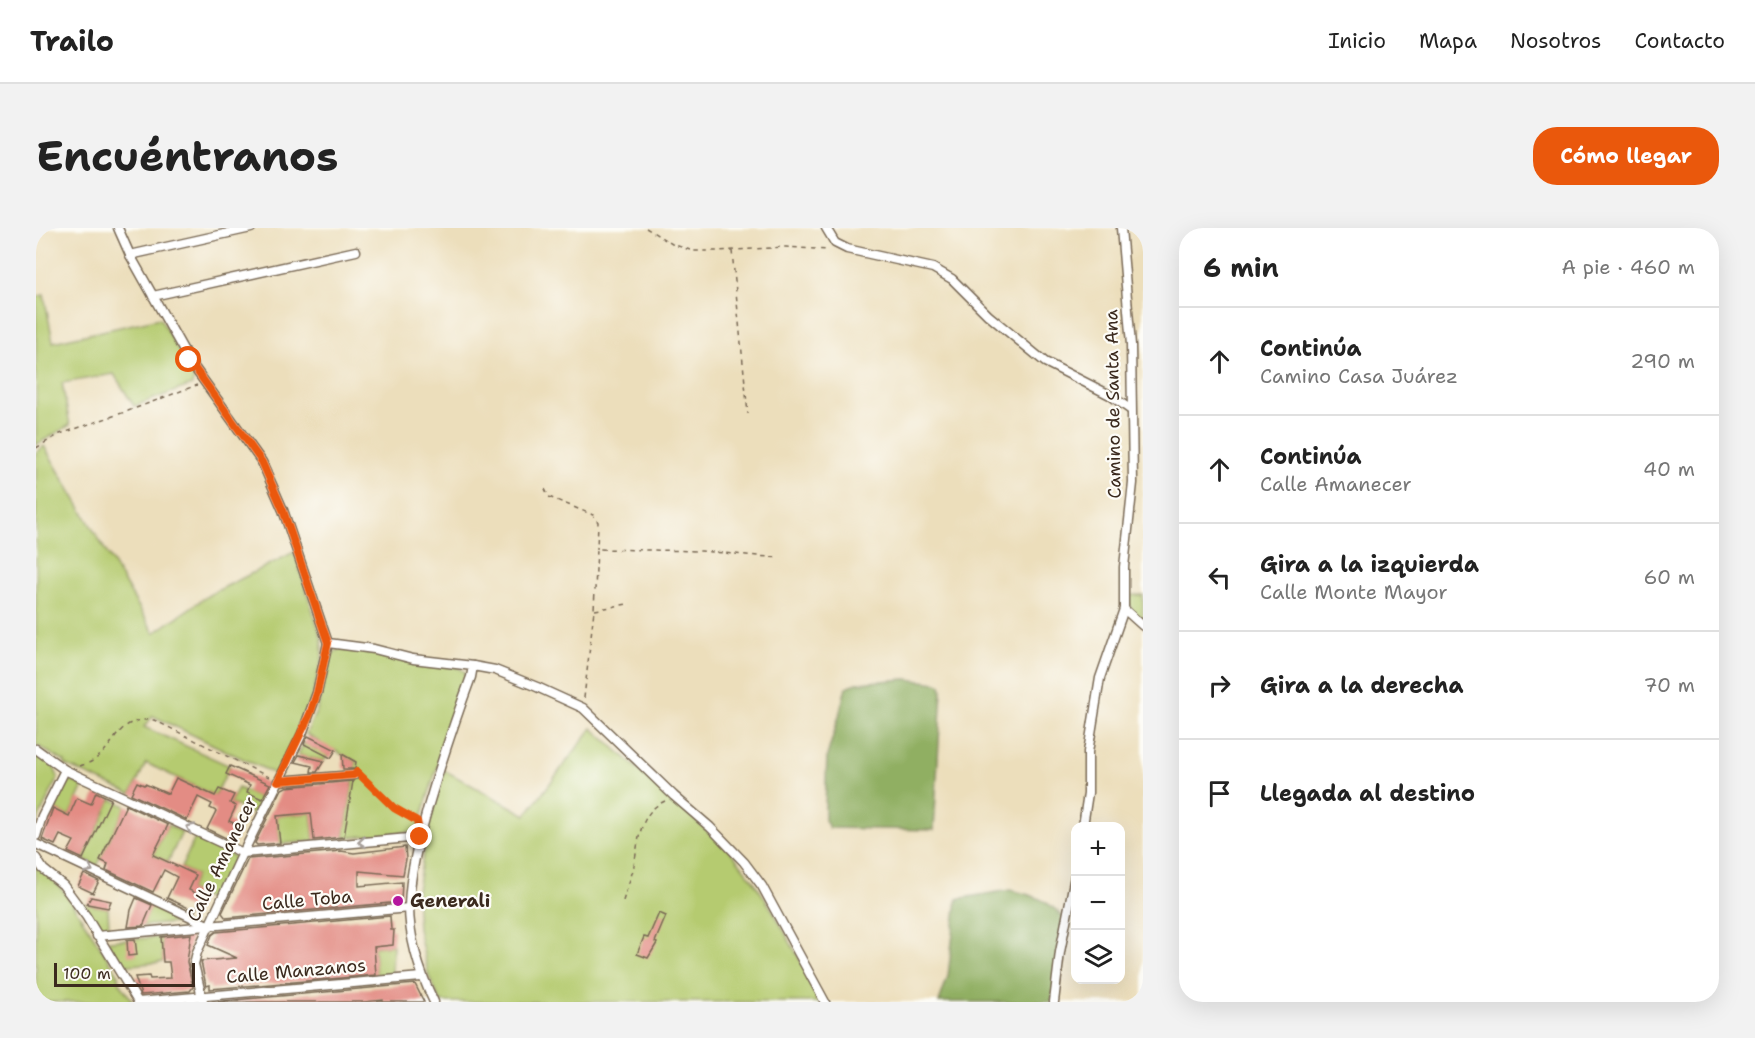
<!DOCTYPE html>
<html lang="es">
<head>
<meta charset="utf-8">
<style>
	:root { --surface:#fff; --page:#f2f2f2; --text:#222; --muted:#767676; --line:#e0e0e0; --accent:#ea580c }
	body { margin:0; font-family:"Shantell Sans",sans-serif; background:var(--page); color:var(--text) }
	.controls { position:absolute; right:18px; bottom:18px; display:grid; overflow:hidden; border-radius:12px; box-shadow:0 6px 24px #0002 }
	.controls button { width:54px; height:54px; display:grid; place-items:center; padding:0; border:0; border-bottom:2px solid var(--line); background:var(--surface); color:var(--text); font:30px sans-serif }
	.scale { position:absolute; left:18px; bottom:15px; width:141px; box-sizing:border-box; padding-left:6px; border:3px solid #3b2a1e; border-top:0; font-size:16px; line-height:21px; white-space:nowrap; color:#3b2a1e; -webkit-text-stroke:4px #fdfcf7; paint-order:stroke }
	.stop { position:absolute; width:18px; height:18px; margin:-14px; border:4px solid #ea580c; border-radius:50%; background:#fff }
	.stop.end { background:#ea580c; border-color:#fff; box-shadow:0 2px 6px #0008 }
	.list { margin:0; padding:0; list-style:none }
	h2 { display:flex; justify-content:space-between; align-items:center; height:78px; margin:0; padding:0 24px; font-size:26px }
	h2 small { font-size:20px; font-weight:400; color:var(--muted) }
	.list li { display:grid; grid-template-columns:39px 1fr auto; gap:18px; align-items:center; box-sizing:border-box; height:108px; padding:0 24px; border-top:2px solid var(--line) }
	.list b { display:block; font-size:22px; white-space:nowrap }
	.list p { margin:0; font-size:20px; white-space:nowrap; color:var(--muted) }
	.list em { font-size:20px; font-style:normal; color:var(--muted) }
	.icon { flex:none; width:33px; height:33px; fill:none; stroke:currentColor; stroke-width:2; stroke-linecap:round; stroke-linejoin:round }
	.map { position:relative; flex:none; width:1107px; height:774px; overflow:hidden; border-radius:24px }
	header { display:flex; align-items:center; gap:36px; box-sizing:border-box; height:84px; padding:0 30px; background:var(--surface); border-bottom:2px solid var(--line) }
	header strong { font-size:28px }
	nav { display:flex; gap:33px; margin-inline-start:auto; font-size:21px }
	.intro { display:flex; align-items:center; justify-content:space-between; box-sizing:border-box; height:144px; padding:0 36px }
	h1 { margin:0; font-size:42px }
	.button { padding:15px 27px; border-radius:24px; background:var(--accent); color:#fff; font-size:21px; font-weight:700 }
	main { display:flex; gap:36px; padding:0 36px }
	aside { flex:1; background:var(--surface); border-radius:24px; box-shadow:0 6px 24px #0002 }
	.map>svg:first-child { display:block }
</style>
</head>
<body>
<header>
<strong>Trailo</strong>
<nav><a>Inicio</a><a>Mapa</a><a>Nosotros</a><a>Contacto</a></nav>
</header>
<div class="intro"><h1>Encuéntranos</h1><a class="button">Cómo llegar</a></div>
<main>
<div class="map">
<svg width="1107" height="774" viewBox="0 0 1107 774">
	<rect width="100%" height="100%" fill="#fdfcf7"/>
	<filter id="ink" filterUnits="userSpaceOnUse"><feTurbulence type="fractalNoise" baseFrequency=".0167" numOctaves="2"/><feDisplacementMap in="SourceGraphic" scale="12" xChannelSelector="R" yChannelSelector="G"/><feConvolveMatrix kernelMatrix="1 2 1 2 8 2 1 2 1" color-interpolation-filters="sRGB"/></filter>
	<filter id="wash" filterUnits="userSpaceOnUse"><feTurbulence type="fractalNoise" baseFrequency=".008" numOctaves="4" result="noise"/><feDisplacementMap in="SourceGraphic" scale="24" xChannelSelector="R" yChannelSelector="G"/><feGaussianBlur stdDeviation="1.35" result="paint"/><feColorMatrix in="noise" values="0 0 0 0 0 0 0 0 0 0 0 0 0 0 0 0 0 1.4 0 .05"/><feComposite in="paint" operator="in"/></filter>
	<g filter="url(#wash)">
		<rect width="100%" height="100%" fill="#ecdebb"/>
		<g fill="#b5cb6f" stroke="#787a46" stroke-width="1.5">
			<polygon points="8,67 17,114 124,90 158,150 156,157 98,178 78,146 26,155 34,197 0,217 0,69"/>
			<polygon points="8,218 118,405 173,367 258,324 286,412 286,431 272,483 239,546 117,488 108,499 194,538 179,568 110,535 95,566 29,537 29,534 0,517 0,224"/>
			<polygon points="1091,367 1107,367 1107,394 1095,382"/>
			<polygon points="304,421 312,421 423,440 429,444 428,454 381,603 308,610 320,534 296,521 288,533 262,527 268,515 280,522 284,514 270,506 281,482 295,430 298,424"/>
			<polygon points="556,500 695,624 717,652 737,683 787,774 405,774 393,749 382,701 380,667 392,602 408,542 490,587"/>
			<polygon points="0,525 16,535 22,549 0,596"/>
			<polygon points="29,550 47,558 33,588 16,580"/>
			<polygon points="202,560 227,571 219,587 194,575"/>
			<polygon points="75,571 90,578 61,638 47,631"/>
			<polygon points="275,585 278,613 244,616 241,588"/>
			<polygon points="132,597 146,604 132,634 117,627"/>
			<polygon points="159,610 199,629 178,674 153,662 160,647 145,640"/>
			<polygon points="0,634 29,665 64,718 82,746 84,755 97,774 0,774"/>
			<polygon points="44,675 72,680 73,701 62,702"/>
			<polygon points="116,677 141,689 139,695 106,698"/>
			<polygon points="125,709 127,734 84,738 72,715 73,713"/>
			<polygon points="357,717 356,746 340,747 338,719"/>
		</g>
		<g fill="#90af62" stroke="#666c40" stroke-width="1.5">
			<polygon points="870,451 901,455 905,457 906,461 898,602 793,600 789,592 789,581 791,528 803,488 810,459 821,455"/>
			<path d="M 974,662 C 998,668 1010,670 1027,689 L 1016,774 L 903,774 L 912,748 L 921,671 Z"/>
		</g>
		<g id="blocks">
			<g fill="#e38c84">
				<polygon points="272,508 300,522 295,530 268,516"/>
				<polygon points="306,526 320,534 319,541 307,541"/>
				<polygon points="263,527 288,533 281,544 275,544 276,538 259,534"/>
				<polygon points="194,538 234,556 226,571 211,564 214,557 190,546"/>
				<polygon points="140,550 179,568 183,561 198,567 194,575 200,578 193,593 202,597 194,612 171,601 180,583 174,580 176,576 162,569 151,592 95,566 101,554 108,557 109,556 132,566"/>
				<polygon points="317,553 308,609 278,612 275,585 241,588 244,615 221,617 219,615 246,561 250,559"/>
				<polygon points="60,564 75,571 47,631 32,624 38,613 24,607 19,617 6,611 17,580 33,588 41,570 55,576"/>
				<polygon points="90,577 132,597 117,627 160,647 153,662 166,668 159,683 131,670 141,649 128,642 117,664 70,642 72,636 64,632"/>
				<polygon points="369,619 370,631 367,647 323,643 323,658 366,654 365,674 190,690 186,685 212,631 305,623 318,625"/>
				<polygon points="48,646 63,653 57,665 42,658"/>
				<polygon points="55,669 75,673 72,680 51,676"/>
				<polygon points="100,670 116,677 107,698 92,699 95,682"/>
				<polygon points="623,685 630,688 619,714 621,715 612,730 601,726 608,709 612,710"/>
				<polygon points="354,688 355,702 358,702 357,717 338,719 340,747 174,761 174,757 170,758 165,733 201,730 172,717 176,707 180,704"/>
				<polygon points="155,706 151,734 157,759 154,763 105,767 99,749 113,748 114,751 135,750 133,734 127,734 125,709"/>
				<polygon points="99,711 101,727 92,728 91,712"/>
				<polygon points="379,756 388,774 347,774 347,772 328,774 176,774"/>
			</g>
		</g>
	</g>
	<g filter="url(#ink)">
		<use href="#blocks" fill-opacity="0" stroke="#796955" stroke-width="1.5"/>
		<g fill="none" stroke-linecap="round" stroke-linejoin="round">
			<g stroke="#796955" stroke-width="11">
				<g id="minor">
					<path d="M 82,0 L 94,27 L 153,132 L 226,234 L 247,282 L 292,415 L 338,421 L 377,431 L 437,438 L 435,449 C 419,492 405,535 392,579 C 383,612 374,643 373,678 C 373,711 384,745 398,774"/>
					<polyline points="790,0 799,15 811,21 897,40 916,51 952,87 1009,134 1074,167 1095,182"/>
					<polyline points="94,27 215,0"/>
					<polyline points="117,68 320,23"/>
					<polyline points="1088,381 1107,398"/>
					<polyline points="437,438 459,442 501,459 547,480 638,568 674,599 708,634 726,658 789,774"/>
					<polyline points="0,521 29,542 207,625 384,609"/>
					<polyline points="242,553 318,547"/>
					<polyline points="1047,598 1052,565 1052,524 1064,450 1088,381 1088,339 1097,255 1095,117 1085,0"/>
					<polyline points="0,608 6,588 29,542"/>
					<polyline points="0,616 172,697"/>
					<polyline points="0,630 7,641 27,657 50,688 102,774"/>
					<polyline points="61,708 373,680"/>
					<polyline points="102,774 385,749"/>
					<polyline points="167,774 158,736 161,724 207,625 266,506 281,465 292,415"/>
					<polyline points="1018,774 1024,724 1040,643"/>
				</g>
			</g>
			<g stroke="#796955" stroke-width="1.5" stroke-dasharray="4.5 4.5" stroke-linecap="butt">
				<polyline points="610,0 636,16 657,23 681,23 750,19 792,22"/>
				<polyline points="696,23 712,186"/>
				<polyline points="0,220 24,206 92,183 161,157"/>
				<polyline points="509,261 513,269 557,287 562,294 561,321"/>
				<polyline points="559,382 591,376"/>
				<polyline points="548,470 558,382 561,321 665,323 744,330"/>
				<path d="M 44,538 C 49,536 54,535 58,532 C 83,515 80,489 118,492 L 233,549"/>
				<polyline points="326,550 358,580 379,591"/>
				<path d="M 587,673 C 590,663 594,652 597,642 C 603,617 601,585 629,573"/>
			</g>
			<use href="#minor" stroke="#fff" stroke-width="8"/>
		</g>
		<defs><path id="oneway-chevron" d="M-2-3.5L2.5 0L-2 3.5" fill="none" stroke-width="1.6" stroke-linecap="round" stroke-linejoin="round" transform="scale(1.5)"/></defs>
		<g stroke="#a79f9a">
			<use href="#oneway-chevron" transform="translate(154 600) rotate(-155)"/>
			<use href="#oneway-chevron" transform="translate(326 614) rotate(175)"/>
			<use href="#oneway-chevron" transform="translate(53 641) rotate(25)"/>
		</g>
	</g>
	<g fill="none" stroke-linecap="round" stroke-linejoin="round" filter="url(#ink)">
		<polyline stroke="#ea580c" stroke-width="8" points="153,132 226,234 247,282 292,415 281,465 274,486 242,553 318,547 321,544 358,580 381,593 384,609"/>
	</g>
	<circle fill="#b5179e" stroke="#fdfcf7" stroke-width="2" cx="362" cy="673" r="6"/>
	<g text-anchor="middle" dominant-baseline="central" stroke-width="4.5" stroke-linejoin="round" paint-order="stroke">
		<g font-size="18" fill="#3b2a1e" stroke="#fdfcf7">
			<text transform="translate(1077 176) rotate(-91)">Camino de Santa Ana</text>
			<text transform="translate(186 631) rotate(-64)">Calle Amanecer</text>
			<text transform="translate(271 672) rotate(-5)">Calle Toba</text>
			<text transform="translate(260 743) rotate(-5)">Calle Manzanos</text>
		</g>
		<g font-size="18" font-weight="bold" fill="#3b2a1e" stroke="#fdfcf7" text-anchor="start">
			<text x="374" y="673">Generali</text>
		</g>
	</g>
</svg>
<div class="controls">
<button>+</button>
<button>−</button>
<button><svg class="icon" aria-label="layers" viewBox="0 0 24 24"><path d="M12 4l9 5-9 5-9-5zM3 14l9 5 9-5"/></svg></button>
</div>
<div class="scale">100 m</div>
<div class="stop" style="left:153px;top:132px"></div>
<div class="stop end" style="left:384px;top:609px"></div>
</div>
<aside>
<h2>6 min<small>A pie · 460 m</small></h2>
<ul class="list">
<li><svg class="icon" aria-label="ahead" viewBox="0 0 24 24"><path d="M12 20V5M6 11l6-6 6 6"/></svg><div><b>Continúa</b><p>Camino Casa Juárez</p></div><em>290 m</em></li>
<li><svg class="icon" aria-label="ahead" viewBox="0 0 24 24"><path d="M12 20V5M6 11l6-6 6 6"/></svg><div><b>Continúa</b><p>Calle Amanecer</p></div><em>40 m</em></li>
<li><svg class="icon" aria-label="left" viewBox="0 0 24 24"><path d="M17 20v-9H6M10 6l-5 5 5 5"/></svg><div><b>Gira a la izquierda</b><p>Calle Monte Mayor</p></div><em>60 m</em></li>
<li><svg class="icon" aria-label="right" viewBox="0 0 24 24"><path d="M7 20v-9h11M14 6l5 5-5 5"/></svg><div><b>Gira a la derecha</b></div><em>70 m</em></li>
<li><svg class="icon" aria-label="arrive" viewBox="0 0 24 24"><path d="M6 21V4h12l-3 4 3 4H6"/></svg><div><b>Llegada al destino</b></div></li>
</ul>
</aside>
</main>
</body>
</html>
